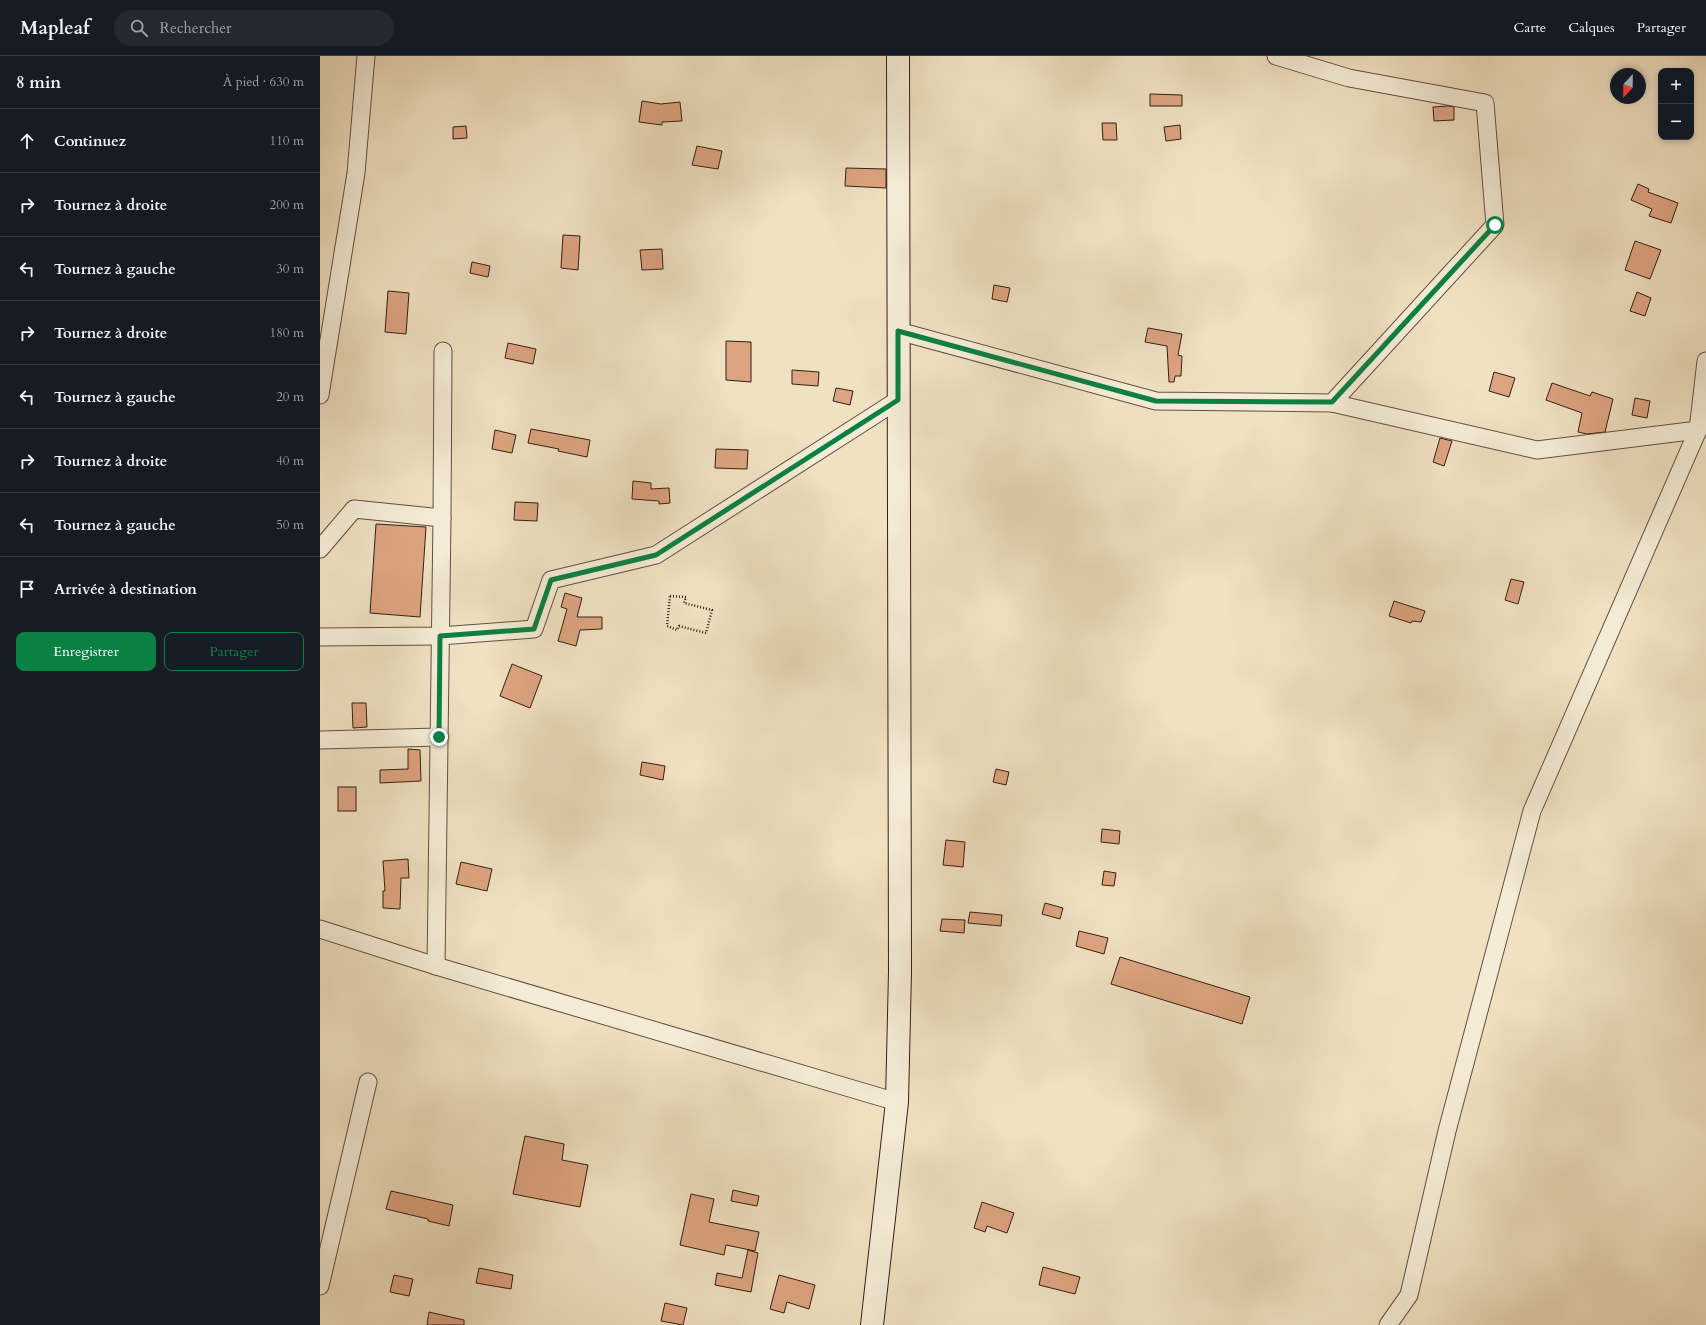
<!DOCTYPE html>
<html lang="fr">
<head>
<meta charset="utf-8">
<style>
	:root { --surface:#171b24; --page:#242831; --text:#f1f3f6; --muted:#9ea1a6; --line:#363941; --accent:#0b8043 }
	body { margin:0; font-family:Cardo,serif; background:var(--page); color:var(--text) }
	.controls { position:absolute; right:12px; top:12px; display:grid; overflow:hidden; border-radius:8px; box-shadow:0 2px 6px #0003 }
	.controls button { width:36px; height:36px; display:grid; place-items:center; padding:0; border:0; border-bottom:1px solid var(--line); background:var(--surface); color:var(--text); font:20px sans-serif }
	.compass { position:absolute; left:1290px; top:12px; width:36px; height:36px; border-radius:50%; background:var(--surface); box-shadow:0 2px 6px #0003; rotate:202deg }
	.stop { position:absolute; width:12px; height:12px; margin:-9px; border:3px solid #0b8043; border-radius:50%; background:#fff }
	.stop.end { background:#0b8043; border-color:#fff; box-shadow:0 1px 4px #0008 }
	.list { margin:0; padding:0; list-style:none }
	h2 { display:flex; justify-content:space-between; align-items:center; height:52px; margin:0; padding:0 16px; font-size:17px }
	h2 small { font-size:13px; font-weight:400; color:var(--muted) }
	.list li { display:grid; grid-template-columns:26px 1fr auto; gap:12px; align-items:center; box-sizing:border-box; height:64px; padding:0 16px; border-top:1px solid var(--line) }
	.list b { display:block; font-size:15px; white-space:nowrap }
	.list em { font-size:13px; font-style:normal; color:var(--muted) }
	.actions { display:flex; gap:8px; padding:12px 16px }
	.actions a { flex:1; padding:9px 0; border:1px solid var(--accent); border-radius:8px; text-align:center; font-size:14px; color:var(--accent) }
	.actions .main { background:var(--accent); color:#fff }
	.icon { flex:none; width:22px; height:22px; fill:none; stroke:currentColor; stroke-width:2; stroke-linecap:round; stroke-linejoin:round }
	.map { position:relative; flex:none; width:1386px; height:1269px; overflow:hidden }
	header { display:flex; align-items:center; gap:24px; box-sizing:border-box; height:56px; padding:0 20px; background:var(--surface); border-bottom:1px solid var(--line) }
	header strong { font-size:19px }
	nav { display:flex; gap:22px; margin-inline-start:auto; font-size:14px }
	.search { width:280px; height:36px; background:var(--page); display:flex; align-items:center; gap:10px; box-sizing:border-box; padding:0 14px; border-radius:22px; color:var(--muted); font-size:15px }
	main { display:flex }
	aside { flex:1; background:var(--surface) }
	.map>svg:first-child { display:block }
</style>
</head>
<body>
<header>
<strong>Mapleaf</strong>
<div class="search"><svg class="icon" aria-label="search" viewBox="0 0 24 24"><circle cx="10" cy="10" r="6"/><path d="M15 15l6 6"/></svg>Rechercher</div>
<nav><a>Carte</a><a>Calques</a><a>Partager</a></nav>
</header>
<main>
<aside>
<h2>8 min<small>À pied · 630 m</small></h2>
<ul class="list">
<li><svg class="icon" aria-label="ahead" viewBox="0 0 24 24"><path d="M12 20V5M6 11l6-6 6 6"/></svg><div><b>Continuez</b></div><em>110 m</em></li>
<li><svg class="icon" aria-label="right" viewBox="0 0 24 24"><path d="M7 20v-9h11M14 6l5 5-5 5"/></svg><div><b>Tournez à droite</b></div><em>200 m</em></li>
<li><svg class="icon" aria-label="left" viewBox="0 0 24 24"><path d="M17 20v-9H6M10 6l-5 5 5 5"/></svg><div><b>Tournez à gauche</b></div><em>30 m</em></li>
<li><svg class="icon" aria-label="right" viewBox="0 0 24 24"><path d="M7 20v-9h11M14 6l5 5-5 5"/></svg><div><b>Tournez à droite</b></div><em>180 m</em></li>
<li><svg class="icon" aria-label="left" viewBox="0 0 24 24"><path d="M17 20v-9H6M10 6l-5 5 5 5"/></svg><div><b>Tournez à gauche</b></div><em>20 m</em></li>
<li><svg class="icon" aria-label="right" viewBox="0 0 24 24"><path d="M7 20v-9h11M14 6l5 5-5 5"/></svg><div><b>Tournez à droite</b></div><em>40 m</em></li>
<li><svg class="icon" aria-label="left" viewBox="0 0 24 24"><path d="M17 20v-9H6M10 6l-5 5 5 5"/></svg><div><b>Tournez à gauche</b></div><em>50 m</em></li>
<li><svg class="icon" aria-label="arrive" viewBox="0 0 24 24"><path d="M6 21V4h12l-3 4 3 4H6"/></svg><div><b>Arrivée à destination</b></div></li>
</ul>
<div class="actions"><a class="main">Enregistrer</a><a>Partager</a></div>
</aside>
<div class="map">
<svg width="1386" height="1269" viewBox="0 0 1386 1269">
	<rect width="100%" height="100%" fill="#f0e1c1"/>
	<filter id="stains"><feTurbulence type="fractalNoise" baseFrequency=".005" numOctaves="4"/><feColorMatrix values="0 0 0 0 .2 0 0 0 0 .09 0 0 0 0 .02 0 0 0 .5 -.17"/></filter>
	<radialGradient id="worn" r=".72"><stop offset=".6" stop-color="#630" stop-opacity="0"/><stop offset="1" stop-color="#630" stop-opacity=".3"/></radialGradient>
	<g fill="#dda481" stroke="#351e15">
		<polygon points="830,38 862,39 862,50 830,50"/>
		<polygon points="322,45 341,48 360,46 362,65 342,66 342,69 319,66"/>
		<polygon points="1129,50 1134,51 1134,64 1114,65 1113,51"/>
		<polygon points="782,67 796,67 797,84 783,84"/>
		<polygon points="860,69 861,83 846,85 844,71"/>
		<polygon points="146,70 147,82 133,83 133,71"/>
		<polygon points="377,90 402,95 398,113 372,109"/>
		<polygon points="526,112 566,113 566,132 525,130"/>
		<polygon points="1318,128 1329,133 1328,136 1358,147 1351,167 1329,160 1332,153 1311,144"/>
		<polygon points="243,179 260,180 258,214 241,212"/>
		<polygon points="1315,185 1341,194 1330,223 1305,214"/>
		<polygon points="342,193 343,213 322,214 320,194"/>
		<polygon points="152,206 170,210 168,221 150,217"/>
		<polygon points="674,229 690,232 687,246 672,243"/>
		<polygon points="68,235 89,237 86,278 65,276"/>
		<polygon points="1317,236 1331,242 1325,260 1310,255"/>
		<polygon points="828,272 862,278 858,299 862,300 861,320 855,320 854,326 849,326 847,290 825,286"/>
		<polygon points="406,285 431,286 431,326 406,324"/>
		<polygon points="188,287 216,293 213,308 185,302"/>
		<polygon points="472,314 499,316 498,330 472,328"/>
		<polygon points="1174,316 1195,322 1189,341 1169,335"/>
		<polygon points="1232,327 1270,340 1272,336 1293,343 1285,376 1267,378 1258,376 1262,357 1226,344"/>
		<polygon points="516,332 533,335 530,349 513,345"/>
		<polygon points="1315,342 1330,345 1327,362 1312,359"/>
		<polygon points="211,373 270,384 267,401 238,395 239,393 208,387"/>
		<polygon points="175,374 196,379 192,397 172,393"/>
		<polygon points="1120,382 1132,385 1124,410 1113,406"/>
		<polygon points="396,393 428,394 427,413 395,412"/>
		<polygon points="313,425 331,427 331,433 349,432 350,447 339,448 339,445 312,443"/>
		<polygon points="195,446 218,447 217,465 194,464"/>
		<polygon points="56,468 106,471 100,561 50,557"/>
		<polygon points="1191,523 1204,526 1198,548 1185,544"/>
		<polygon points="245,537 262,542 257,561 282,561 282,573 260,574 256,590 238,585 247,553 241,551"/>
		<polygon points="1074,545 1105,555 1101,566 1092,565 1091,567 1069,560"/>
		<polygon points="192,608 222,620 210,652 180,640"/>
		<polygon points="32,647 46,647 47,671 33,672"/>
		<polygon points="88,693 100,694 101,725 60,727 60,714 88,713"/>
		<polygon points="322,706 345,710 343,724 320,719"/>
		<polygon points="676,713 689,716 686,729 673,726"/>
		<rect x="18" y="731" width="18" height="24"/>
		<polygon points="782,773 800,775 799,788 781,786"/>
		<polygon points="626,784 645,786 643,811 623,809"/>
		<polygon points="88,803 89,822 81,822 80,853 63,852 63,835 65,835 63,805"/>
		<polygon points="141,806 172,813 167,835 136,828"/>
		<polygon points="784,815 796,817 794,830 782,829"/>
		<polygon points="725,847 743,852 740,863 722,858"/>
		<polygon points="650,856 682,859 681,870 648,867"/>
		<polygon points="622,863 645,864 644,877 620,875"/>
		<polygon points="759,875 788,882 784,898 756,890"/>
		<polygon points="800,901 930,941 922,968 791,928"/>
		<polygon points="205,1080 244,1088 242,1104 268,1109 260,1151 193,1138"/>
		<polygon points="413,1134 439,1140 437,1150 411,1145"/>
		<polygon points="71,1135 133,1149 129,1170 108,1165 108,1163 66,1153"/>
		<polygon points="371,1138 394,1143 389,1166 439,1176 435,1195 406,1189 404,1199 360,1189"/>
		<polygon points="662,1146 694,1157 687,1177 667,1170 665,1176 654,1172"/>
		<polygon points="428,1194 438,1197 431,1236 395,1229 397,1217 422,1222"/>
		<polygon points="723,1211 760,1221 755,1238 719,1229"/>
		<polygon points="159,1212 193,1219 191,1233 156,1227"/>
		<polygon points="74,1219 93,1223 89,1240 70,1236"/>
		<polygon points="459,1219 495,1229 489,1253 467,1246 464,1257 450,1253"/>
		<polygon points="345,1247 367,1252 363,1269 341,1265"/>
		<polygon points="109,1256 144,1264 144,1269 107,1269"/>
	</g>
	<g fill="none" stroke-linecap="round" stroke-linejoin="round">
		<g stroke="#644f40" stroke-width="19">
			<g id="minor">
				<polyline points="578,275 836,345 1012,347 1175,169 1165,47 1029,22 956,0"/>
				<polyline points="0,339 36,117 46,0"/>
				<polyline points="1012,347 1217,394 1378,374 1386,305"/>
				<polyline points="0,493 34,453 122,462"/>
				<polyline points="0,581 120,580 214,573 231,524 336,499 578,344"/>
				<polyline points="0,684 119,681"/>
				<polyline points="0,873 116,910 577,1046"/>
				<polyline points="116,910 122,462 123,295"/>
				<polyline points="0,1230 48,1026"/>
				<polyline points="1068,1269 1089,1239 1127,1075 1212,755 1378,374 1386,352"/>
			</g>
		</g>
		<g stroke="#351e15" stroke-width="24">
			<polyline id="secondary" points="552,1269 577,1046 580,916 578,0"/>
		</g>
		<polygon stroke="#351e15" stroke-width="2.5" stroke-dasharray="1 2" stroke-linecap="butt" points="350,540 366,541 364,547 392,554 386,577 359,570 357,574 347,570"/>
		<use href="#minor" stroke="#f5ecd7" stroke-width="17"/>
		<use href="#secondary" stroke="#f5ecd7" stroke-width="22"/>
	</g>
	<g fill="none" stroke-linecap="round" stroke-linejoin="round">
		<polyline stroke="#0b8043" stroke-width="5" points="119,681 120,580 214,573 231,524 336,499 578,344 578,275 836,345 1012,346 1175,169"/>
	</g>
	<rect width="100%" height="100%" filter="url(#stains)"/>
	<rect width="100%" height="100%" fill="url(#worn)"/>
</svg>
<div class="controls">
<button>+</button>
<button>−</button>
</div>
<svg class="compass" viewBox="-18 -18 36 36"><path d="M0-13l5 13h-10z" fill="#e53935"/><path d="M0 13l5-13h-10z" fill="#9ea1a6"/></svg>
<div class="stop" style="left:1175px;top:169px"></div>
<div class="stop end" style="left:119px;top:681px"></div>
</div>
</main>
</body>
</html>
